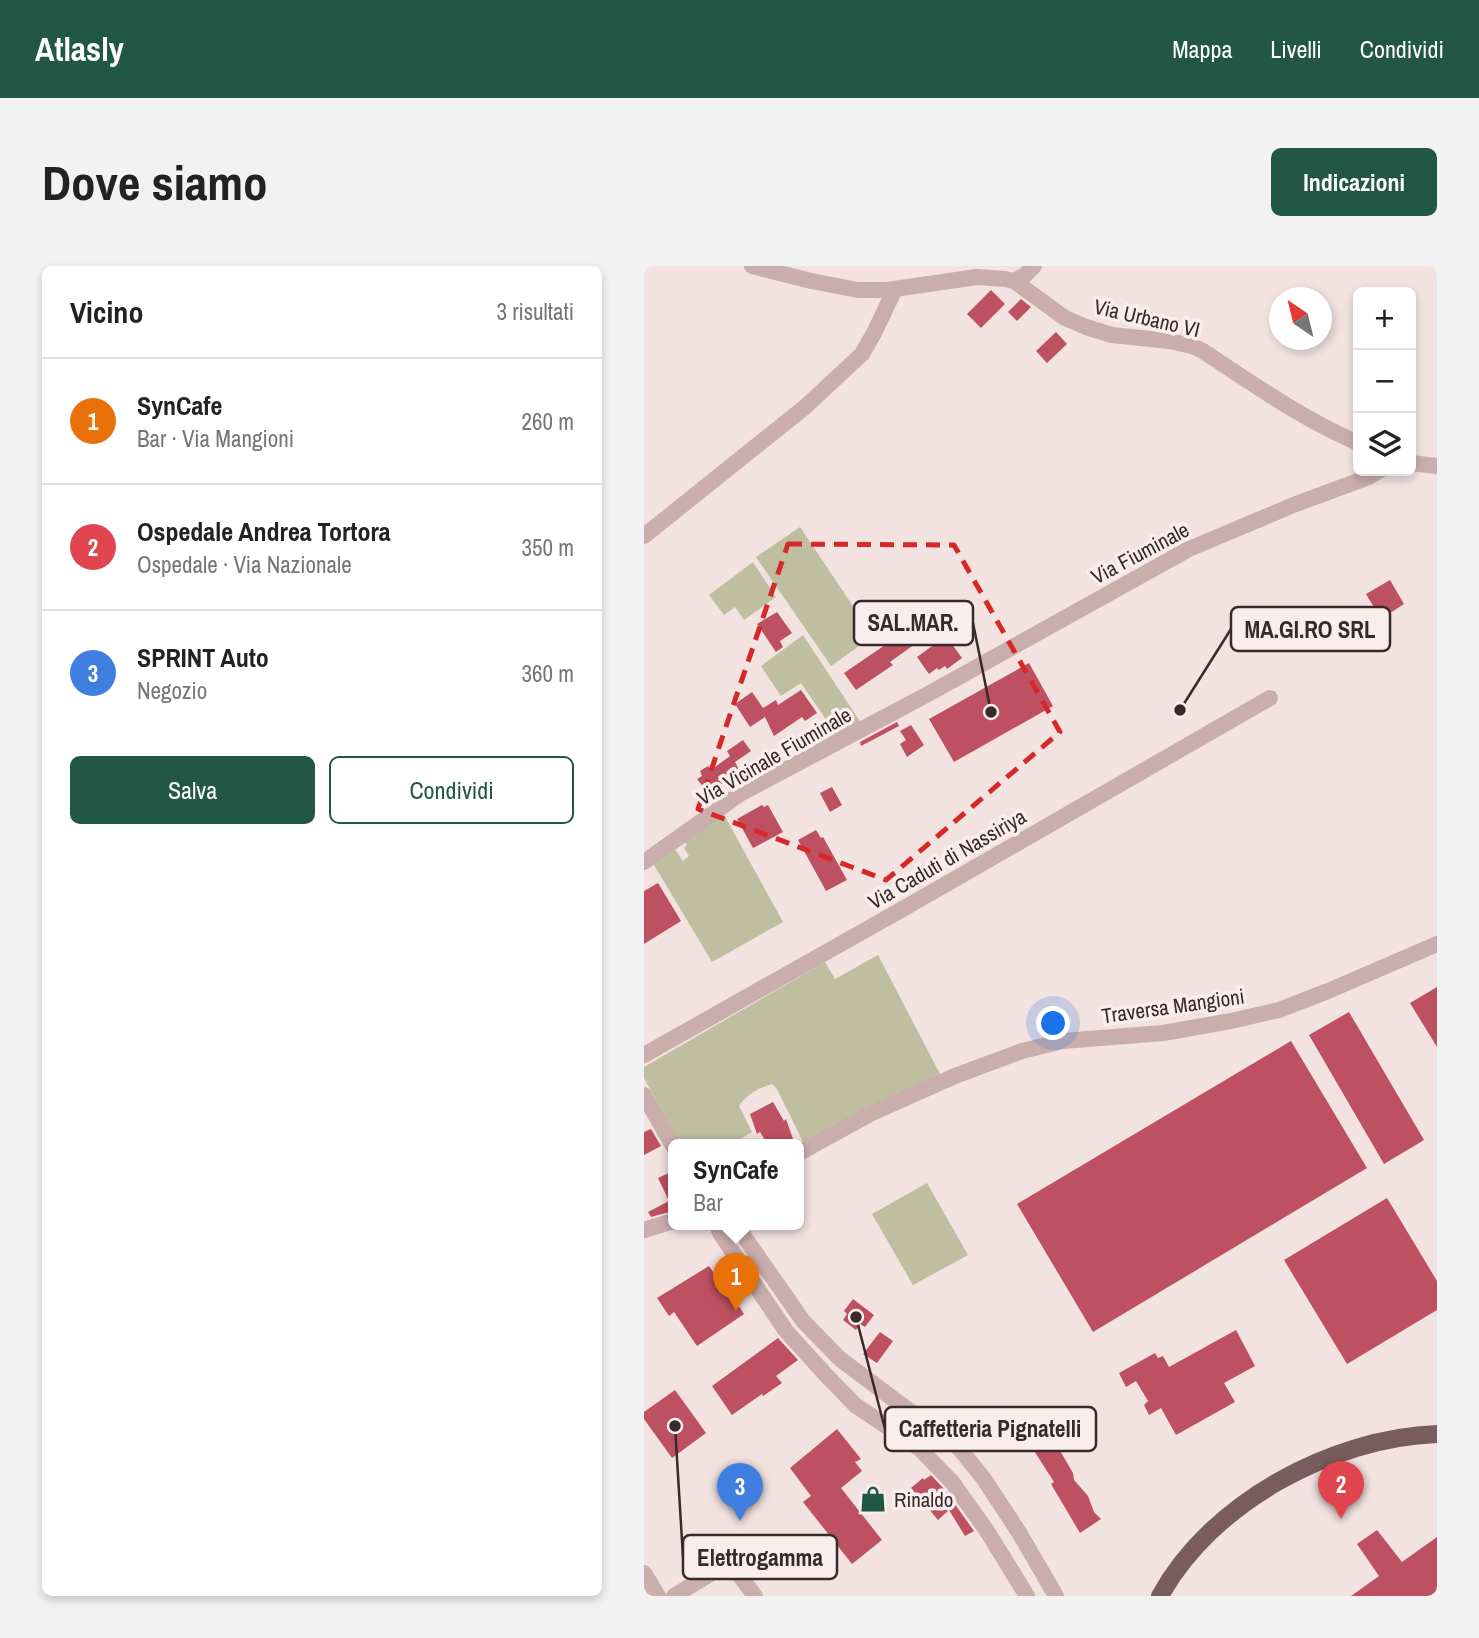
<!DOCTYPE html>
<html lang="it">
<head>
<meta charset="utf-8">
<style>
	:root { --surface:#fff; --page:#f2f2f2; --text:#222; --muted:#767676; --line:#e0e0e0; --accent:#225746 }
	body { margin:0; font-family:"Archivo Narrow",sans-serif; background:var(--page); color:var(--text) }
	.controls { position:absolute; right:21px; top:21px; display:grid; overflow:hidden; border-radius:10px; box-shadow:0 4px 10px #0003 }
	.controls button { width:63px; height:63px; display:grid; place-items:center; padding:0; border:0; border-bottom:2px solid var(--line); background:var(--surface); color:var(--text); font:35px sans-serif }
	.compass { position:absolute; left:625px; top:21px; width:63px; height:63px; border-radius:50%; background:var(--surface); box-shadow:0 4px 10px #0003; rotate:325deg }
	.you { position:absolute; left:410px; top:758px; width:24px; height:24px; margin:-18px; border:5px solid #fff; border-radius:50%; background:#1a73e8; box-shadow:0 0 0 10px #1a73e833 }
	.badge { display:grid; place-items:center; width:46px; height:46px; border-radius:50%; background:var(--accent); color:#fff; font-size:23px; font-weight:700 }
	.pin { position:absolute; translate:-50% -58px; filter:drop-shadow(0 2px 4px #0008) }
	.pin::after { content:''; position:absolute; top:37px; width:24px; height:21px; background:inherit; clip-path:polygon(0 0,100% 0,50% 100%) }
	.popup { position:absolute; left:24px; top:873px; width:136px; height:91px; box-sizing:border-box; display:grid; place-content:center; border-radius:10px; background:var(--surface); filter:drop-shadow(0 2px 5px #0005); font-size:23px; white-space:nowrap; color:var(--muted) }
	.popup b { font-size:26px; color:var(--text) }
	.popup::after { content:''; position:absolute; left:50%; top:100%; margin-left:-14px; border:14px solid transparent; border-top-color:var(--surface) }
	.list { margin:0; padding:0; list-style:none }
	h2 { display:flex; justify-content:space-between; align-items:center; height:91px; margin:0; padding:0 28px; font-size:30px }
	h2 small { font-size:23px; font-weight:400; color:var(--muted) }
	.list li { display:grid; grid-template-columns:46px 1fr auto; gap:21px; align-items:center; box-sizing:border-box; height:126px; padding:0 28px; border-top:2px solid var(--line) }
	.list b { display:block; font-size:26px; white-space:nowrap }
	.list p { margin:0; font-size:23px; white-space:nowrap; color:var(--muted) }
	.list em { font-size:23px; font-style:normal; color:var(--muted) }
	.actions { display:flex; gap:14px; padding:21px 28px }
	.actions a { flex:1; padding:16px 0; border:2px solid var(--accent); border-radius:10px; text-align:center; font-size:24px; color:var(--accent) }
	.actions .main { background:var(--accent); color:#fff }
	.icon { flex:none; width:38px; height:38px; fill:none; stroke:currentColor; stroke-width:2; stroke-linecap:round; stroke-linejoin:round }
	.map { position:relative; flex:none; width:793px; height:1330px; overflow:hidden; border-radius:10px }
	header { display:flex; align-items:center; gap:42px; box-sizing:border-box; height:98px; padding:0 35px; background:var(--accent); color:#fff }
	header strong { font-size:33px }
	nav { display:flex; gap:38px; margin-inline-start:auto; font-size:24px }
	.intro { display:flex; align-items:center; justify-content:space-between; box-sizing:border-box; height:168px; padding:0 42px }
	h1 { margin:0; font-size:49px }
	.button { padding:18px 32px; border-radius:10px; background:var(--accent); color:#fff; font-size:24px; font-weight:700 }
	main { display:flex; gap:42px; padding:0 42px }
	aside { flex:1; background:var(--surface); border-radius:10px; box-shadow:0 4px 10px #0003 }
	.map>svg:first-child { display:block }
</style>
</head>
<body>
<header>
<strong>Atlasly</strong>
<nav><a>Mappa</a><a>Livelli</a><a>Condividi</a></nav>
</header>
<div class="intro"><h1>Dove siamo</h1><a class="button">Indicazioni</a></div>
<main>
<aside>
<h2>Vicino<small>3 risultati</small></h2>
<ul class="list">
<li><span class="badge" style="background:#e8710a">1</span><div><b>SynCafe</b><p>Bar · Via Mangioni</p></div><em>260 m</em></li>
<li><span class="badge" style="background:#e0444e">2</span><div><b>Ospedale Andrea Tortora</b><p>Ospedale · Via Nazionale</p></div><em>350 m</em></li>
<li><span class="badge" style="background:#3f7fe0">3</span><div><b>SPRINT Auto</b><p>Negozio</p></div><em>360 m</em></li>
</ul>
<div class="actions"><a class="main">Salva</a><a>Condividi</a></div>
</aside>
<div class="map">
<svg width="793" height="1330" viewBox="0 0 793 1330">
	<rect width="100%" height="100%" fill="#f2e2e0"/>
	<g fill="#c0bea0">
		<polygon points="156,261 229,370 187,400 112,291"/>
		<polygon points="109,296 132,331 100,354 91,341 80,349 65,329"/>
		<polygon points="159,369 217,457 169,481 183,455 157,417 137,430 117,400"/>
		<polygon points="78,545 139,656 68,696 7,594 28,579 39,595 45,590 40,582 43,579 38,572"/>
		<path d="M 234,689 L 296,808 L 159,876 L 133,823 L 128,818 C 115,822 103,828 95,840 L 108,866 L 87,879 L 37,879 L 0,812 L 0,801 L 181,696 L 191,713 Z"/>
		<polygon points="283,917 324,989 269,1019 228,948"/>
	</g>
	<g fill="#be5161">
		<polygon points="347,24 361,38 337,62 323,48"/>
		<polygon points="377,33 387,41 373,55 364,46"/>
		<polygon points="412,66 423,78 403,97 392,85"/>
		<polygon points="746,314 760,338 737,353 722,328"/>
		<polygon points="245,342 271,378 246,396 249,399 212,424 200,407 247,375 230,352"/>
		<polygon points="133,346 148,367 136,375 139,381 132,386 113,358"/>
		<polygon points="302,370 318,392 303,403 301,400 295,404 293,402 285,408 273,391"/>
		<polygon points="385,397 409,440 310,496 285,453"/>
		<polygon points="157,424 173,447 161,455 158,451 130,470 121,451 106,461 91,438 108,426 119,442 132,434 134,439"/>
		<polygon points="253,456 255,460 217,480 216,476"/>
		<polygon points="267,459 280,479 263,491 256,478 262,474 256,465"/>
		<polygon points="99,474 107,485 91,496 96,506 64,527 53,513 58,510 56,505 64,500 67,504 86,490 83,485"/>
		<polygon points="188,521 198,539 186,546 176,527"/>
		<polygon points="118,539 120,541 124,539 139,566 109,582 93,553"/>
		<polygon points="172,564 177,572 179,571 203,614 182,625 154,574"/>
		<polygon points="14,617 37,655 0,678 0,625"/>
		<polygon points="793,721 793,781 766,737"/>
		<polygon points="705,746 780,874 740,898 665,769"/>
		<polygon points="647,775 723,902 449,1066 373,938"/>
		<polygon points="129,836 140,855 142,853 149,873 137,879 124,879 116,866 113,868 106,848"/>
		<polygon points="7,863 17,880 0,889 0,866"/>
		<polygon points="29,905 29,945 7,951 4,946 25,935 14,912"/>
		<polygon points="743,932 793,1015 793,1044 703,1098 640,994"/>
		<polygon points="65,1000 79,1020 81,1019 100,1048 53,1080 30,1046 25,1050 13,1032"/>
		<polygon points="209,1033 230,1049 221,1061 216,1058 212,1064 199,1054 203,1048 200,1045"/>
		<polygon points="592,1064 611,1100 580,1117 591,1136 532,1169 517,1142 505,1149 500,1139 504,1135 492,1115 482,1121 475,1107 511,1087 514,1092 519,1090 525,1101"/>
		<polygon points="236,1066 249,1075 233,1097 219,1088"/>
		<polygon points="134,1072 154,1094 132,1110 138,1117 119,1130 118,1128 88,1149 68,1120"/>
		<polygon points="31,1124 62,1167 28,1192 0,1153 0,1146"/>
		<polygon points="400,1157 429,1207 430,1214 444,1230 450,1246 457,1253 436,1267 407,1218 410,1216 380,1169"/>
		<polygon points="193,1163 217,1193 211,1196 218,1205 197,1222 238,1274 208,1298 159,1236 167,1230 146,1202"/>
		<polygon points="287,1209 300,1223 330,1265 321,1270 305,1244 294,1254 267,1222 279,1212 280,1214"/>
		<polygon points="733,1264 758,1296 793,1271 793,1330 707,1330 735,1310 713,1278"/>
	</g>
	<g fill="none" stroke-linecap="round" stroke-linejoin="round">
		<g stroke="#c9aeac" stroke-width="16">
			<path d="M 108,0 L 167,15 L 214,24 L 243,24 L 333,11 L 361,13 L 370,15 L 421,52 L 442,61 L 468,69 L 525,75 L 548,80 L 559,85 C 610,119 659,153 714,177"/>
			<polyline points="370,15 381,9 390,0"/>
			<polyline points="767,197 793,200"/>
			<polyline points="0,270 161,141 218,88 230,67 251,23"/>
			<polyline points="0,596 96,528 286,427 545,283 652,238 725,211 735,205"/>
			<polyline points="0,789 264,640 626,432"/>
			<polyline points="0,829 29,880"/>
			<polyline points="155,887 228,847 311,810 378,785 419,775 519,767 587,755 635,744 684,725 793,678"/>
			<polyline points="73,959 76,967 142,1065 181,1108 211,1139 275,1182 308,1216 343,1265 383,1330"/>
			<polyline points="92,959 159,1055 196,1093 315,1182 340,1213 376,1268 412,1330"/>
			<polyline points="0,964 29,955"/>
			<polyline points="0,1307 14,1330"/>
			<polyline points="30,1330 71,1305 86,1303 96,1310 111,1330"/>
		</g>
		<path stroke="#795d5e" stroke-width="18" d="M 516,1330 C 568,1236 688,1172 793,1168"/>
	</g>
	<path fill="none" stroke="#d62828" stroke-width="5" stroke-dasharray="14 9" stroke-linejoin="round" d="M 144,278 L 310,279 L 416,466 L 242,614 L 54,543 Z"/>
	<defs>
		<g id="shop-bare" transform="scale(2.1)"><path d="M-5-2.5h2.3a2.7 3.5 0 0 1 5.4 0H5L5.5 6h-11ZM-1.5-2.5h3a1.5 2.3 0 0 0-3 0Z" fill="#225746" stroke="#f9eeec" stroke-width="2.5" paint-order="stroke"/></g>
	</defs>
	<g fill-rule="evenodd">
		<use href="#shop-bare" x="229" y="1233"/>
	</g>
	<g text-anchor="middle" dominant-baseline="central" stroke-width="7" stroke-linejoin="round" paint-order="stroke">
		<g font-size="21" fill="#382a2c" stroke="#f9eeec">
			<text transform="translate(503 52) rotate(13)">Via Urbano VI</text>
			<text transform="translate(496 287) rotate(-28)">Via Fiuminale</text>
			<text transform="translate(130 490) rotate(-30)">Via Vicinale Fiuminale</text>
			<text transform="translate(303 593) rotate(-30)">Via Caduti di Nassiriya</text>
			<text transform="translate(529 740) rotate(-8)">Traversa Mangioni</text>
		</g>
		<g font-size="21" fill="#382a2c" stroke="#f9eeec" text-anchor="start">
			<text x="250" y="1233">Rinaldo</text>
		</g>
	</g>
	<path fill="none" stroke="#382a2c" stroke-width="2.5" d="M347 446L329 357M536 444L587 363M212 1051L241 1163M31 1160L39 1291"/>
	<g fill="#382a2c" stroke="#f9eeec" stroke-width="2.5">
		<circle cx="347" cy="446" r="7"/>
		<circle cx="536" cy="444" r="7"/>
		<circle cx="212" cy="1051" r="7"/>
		<circle cx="31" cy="1160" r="7"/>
	</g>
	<g fill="#f9eeec" stroke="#382a2c" stroke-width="2.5">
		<rect x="210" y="335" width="119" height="44" rx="7"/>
		<rect x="587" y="341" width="159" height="44" rx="7"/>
		<rect x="241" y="1141" width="211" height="44" rx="7"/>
		<rect x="39" y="1269" width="154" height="44" rx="7"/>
	</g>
	<g font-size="23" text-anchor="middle" font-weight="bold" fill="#382a2c">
		<text x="269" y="365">SAL.MAR.</text>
		<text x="666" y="372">MA.GI.RO SRL</text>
		<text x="346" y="1171">Caffetteria Pignatelli</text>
		<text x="116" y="1300">Elettrogamma</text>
	</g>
</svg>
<div class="controls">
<button>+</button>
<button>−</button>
<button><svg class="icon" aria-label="layers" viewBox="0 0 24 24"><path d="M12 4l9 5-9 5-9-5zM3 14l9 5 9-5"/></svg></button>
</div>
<svg class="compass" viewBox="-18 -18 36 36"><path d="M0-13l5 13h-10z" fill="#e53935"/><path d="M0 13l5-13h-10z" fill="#767676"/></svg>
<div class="you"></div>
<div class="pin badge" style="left:92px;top:1045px;background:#e8710a">1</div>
<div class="popup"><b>SynCafe</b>Bar</div>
<div class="pin badge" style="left:697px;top:1253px;background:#e0444e">2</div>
<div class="pin badge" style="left:96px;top:1255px;background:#3f7fe0">3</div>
</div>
</main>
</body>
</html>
